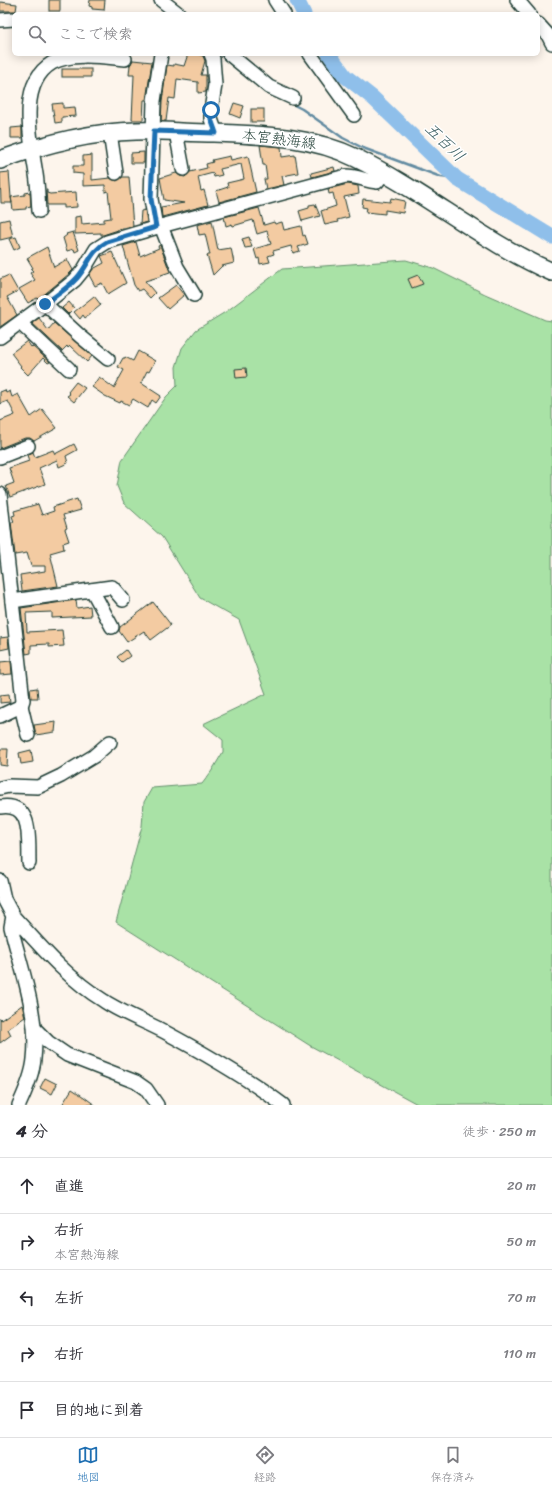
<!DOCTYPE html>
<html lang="ja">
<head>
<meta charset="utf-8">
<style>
	:root { --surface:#fff; --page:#f2f2f3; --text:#2b2b33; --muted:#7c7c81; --line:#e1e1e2; --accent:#1f6fb2 }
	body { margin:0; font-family:Sriracha,"Klee One",sans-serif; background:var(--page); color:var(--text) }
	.stop { position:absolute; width:12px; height:12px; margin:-9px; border:3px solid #1f6fb2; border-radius:50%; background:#fff }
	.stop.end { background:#1f6fb2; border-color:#fff; box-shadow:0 1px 4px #0008 }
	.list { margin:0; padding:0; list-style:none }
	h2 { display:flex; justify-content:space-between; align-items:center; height:52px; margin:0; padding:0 16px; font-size:17px }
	h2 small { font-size:13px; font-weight:400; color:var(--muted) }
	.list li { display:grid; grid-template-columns:26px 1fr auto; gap:12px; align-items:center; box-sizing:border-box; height:56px; padding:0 16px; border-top:1px solid var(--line) }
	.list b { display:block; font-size:15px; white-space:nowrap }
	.list p { margin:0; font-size:13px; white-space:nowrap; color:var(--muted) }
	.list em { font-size:13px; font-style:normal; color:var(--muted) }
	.icon { flex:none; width:22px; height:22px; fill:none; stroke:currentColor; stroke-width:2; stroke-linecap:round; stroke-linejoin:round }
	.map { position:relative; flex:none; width:552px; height:1105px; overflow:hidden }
	.search { position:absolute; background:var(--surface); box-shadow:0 2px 10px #0003; left:12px; right:12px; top:12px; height:44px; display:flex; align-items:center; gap:10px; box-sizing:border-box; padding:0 14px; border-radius:6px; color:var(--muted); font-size:15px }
	.sheet { height:332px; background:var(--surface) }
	nav { display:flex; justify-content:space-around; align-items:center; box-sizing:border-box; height:56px; border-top:1px solid var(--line); background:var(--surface); font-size:11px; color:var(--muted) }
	nav a { display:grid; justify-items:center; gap:2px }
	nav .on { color:var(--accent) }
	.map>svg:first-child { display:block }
</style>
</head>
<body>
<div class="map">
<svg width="552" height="1105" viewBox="0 0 552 1105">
	<rect width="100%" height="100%" fill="#fdf5ec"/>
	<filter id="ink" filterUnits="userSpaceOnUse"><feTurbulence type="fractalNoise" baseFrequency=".025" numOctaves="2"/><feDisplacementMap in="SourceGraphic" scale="8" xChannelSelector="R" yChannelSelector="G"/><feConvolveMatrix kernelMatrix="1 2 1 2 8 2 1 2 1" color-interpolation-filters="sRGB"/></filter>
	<g filter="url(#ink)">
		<polygon fill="#a9e2a6" stroke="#64906d" points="406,260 433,268 485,294 545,320 552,321 552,1105 419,1105 309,1045 116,922 142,826 144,802 152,788 202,784 211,772 223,752 223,740 203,724 266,694 239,620 200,598 162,537 124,503 117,486 122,460 166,397 177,386 176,367 182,348 196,330 227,311 282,269"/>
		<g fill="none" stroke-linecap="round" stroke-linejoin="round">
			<g stroke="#628ba1" stroke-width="2.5">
				<polyline points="221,54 225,58"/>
				<polyline points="290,103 302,109 343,138 363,148 441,177 457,179"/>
			</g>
			<g stroke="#8fbfea" stroke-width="15">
				<polyline points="297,0 304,14"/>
				<polyline points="329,54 345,76 373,98 457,179 552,237"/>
			</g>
		</g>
		<g fill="#f3cba2" stroke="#1f3d34">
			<rect x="49" y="0" width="11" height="11"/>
			<polygon points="90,0 105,0 104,10 92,9 92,7 89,6"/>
			<polygon points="0,2 17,4 16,11 0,11"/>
			<polygon points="188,54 198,54 203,56 205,61 201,75 206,75 206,92 198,93 198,82 177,79 175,99 169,98 166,121 161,121 162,102 167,65 174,66 174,64 184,66"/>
			<polygon points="133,60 152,62 146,100 144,100 143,120 132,120 134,75 129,75 130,65"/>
			<rect x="62" y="69" width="29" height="8"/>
			<polygon points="63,103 63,108 75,107 76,116 62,117 62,122 55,123 52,104"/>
			<polygon points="234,103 244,106 240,118 230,114"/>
			<rect x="251" y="109" width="13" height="13"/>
			<polygon points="22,127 22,138 11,138 11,128"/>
			<polygon points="260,145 281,147 282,157 295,155 298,173 282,176 284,185 266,189 264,179 267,179 265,165 263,165"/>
			<polygon points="144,152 144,163 131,163 131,153"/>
			<polygon points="92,155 92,180 110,178 117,181 122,177 129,177 133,226 118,229 118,230 103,235 101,235 101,233 75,234 75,217 81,216 82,224 104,222 104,219 111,218 108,191 105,192 105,185 83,186 83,174 73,173 73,166 83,166 83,156"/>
			<polygon points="230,156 231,160 248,156 256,192 219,202 216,191 228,187 227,183 244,179 241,164 220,169 222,175 214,177 213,173 198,177 201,191 204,190 208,205 162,217 161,207 184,203 164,200 160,178 176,173 180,176 185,177 190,172 207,168 206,164 213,162 212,160"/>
			<polygon points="334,167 335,171 312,177 311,173"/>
			<polygon points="9,172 11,197 25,195 25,193 30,192 31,206 26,207 26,209 13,210 11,197 12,203 1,203 0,173"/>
			<polygon points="348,184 358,186 359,194 344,197 349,217 337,220 338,222 325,225 321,211 336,206 333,193 329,194 328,189"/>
			<polygon points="46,190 47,190 47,193 50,194 76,192 77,207 64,208 64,205 47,205"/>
			<polygon points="391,198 405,201 403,213 385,210 385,214 366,212 367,208 362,207 363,199 390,202"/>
			<polygon points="315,204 320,216 302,221 299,211 309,208 309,205"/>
			<polygon points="259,208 264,225 274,222 275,224 282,222 284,230 301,226 303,236 305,235 308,244 298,247 300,251 293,253 291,246 273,251 274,254 268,256 270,262 260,264 259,258 257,259 254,249 271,244 267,231 257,234 253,220 233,226 232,224 226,226 224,217"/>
			<polygon points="145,210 147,222 140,224 141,211"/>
			<polygon points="9,219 13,237 0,240 0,221"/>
			<polygon points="212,221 218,250 231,248 234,263 222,266 213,275 207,255 210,255 205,234 199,235 197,225"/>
			<polygon points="73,232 79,250 75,252 74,249 67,251 63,238 67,235 66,234"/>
			<polygon points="16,237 20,247 14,250 9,239"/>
			<polygon points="249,237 252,247 245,248 242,239"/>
			<polygon points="136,242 140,256 159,248 158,246 160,245 170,272 161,275 162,276 145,281 155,293 150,298 142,289 138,291 134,285 123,246"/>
			<polygon points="47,247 54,267 67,259 73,270 69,274 40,298 38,299 37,298 28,303 19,289 35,280 30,273 33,271 31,269 33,268 27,258"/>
			<polygon points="112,252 126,283 108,294 102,283 95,286 89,275 93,269 104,263 101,256"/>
			<polygon points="9,275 18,291 7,297 17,315 0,327 0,279"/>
			<polygon points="418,275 423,284 412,288 408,279"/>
			<polygon points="176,285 184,295 168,309 158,298"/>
			<polygon points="94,296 101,305 85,318 83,315 80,319 74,312"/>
			<polygon points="69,302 74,308 68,314 62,308"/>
			<polygon points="39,318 48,330 54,323 92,356 87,362 70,346 68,348 67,346 62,351 32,323"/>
			<polygon points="27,341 31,347 32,346 50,362 48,363 43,358 28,375 20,367 21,366 11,353"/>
			<polygon points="138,351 155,361 149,372 147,371 141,383 161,396 156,403 152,400 148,408 133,399 129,405 121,401 120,403 105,396 92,387 99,377 114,388 124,370 118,367 123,358 125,358 125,357 133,361"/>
			<polygon points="246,368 247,377 236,378 235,369"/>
			<polygon points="76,382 85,388 74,402 67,396 70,394 68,392"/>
			<polygon points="5,390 6,393 10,391 12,397 18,394 31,417 42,409 57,428 34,441 30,438 25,438 0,448 0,421 15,415 8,401 0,404 0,392"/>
			<polygon points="74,444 77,450 66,456 68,463 59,467 57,460 39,468 45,484 10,497 6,486 14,483 9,468 29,461 27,455 33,452 35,457 53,450 55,454"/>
			<polygon points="77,499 81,510 63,515 67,528 65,529 69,541 63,543 64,549 50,553 58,586 22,591 20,575 45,571 45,566 31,566 27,553 15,555 11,522 14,522 12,516 15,515 14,511 38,504 42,515 54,511 53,507"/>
			<polygon points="76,600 77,608 90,606 91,616 52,618 52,612 26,613 27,632 62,630 64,646 49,647 49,644 31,645 31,653 26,654 21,608"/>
			<polygon points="153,602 171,625 151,640 144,631 127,642 119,631 120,627"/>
			<polygon points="8,637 9,648 0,650 0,638"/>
			<polygon points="126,650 130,656 122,662 117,657"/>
			<polygon points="11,661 12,674 0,675 0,662"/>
			<polygon points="37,688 38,698 31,698 30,689"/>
			<polygon points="9,694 10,702 0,703 0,695"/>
			<polygon points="56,722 55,732 36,735 34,725"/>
			<polygon points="0,749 8,749 7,766 0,765"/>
			<polygon points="31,750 33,762 21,764 19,753"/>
			<polygon points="22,1005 25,1017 8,1029 11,1035 0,1043 0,1018 1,1020"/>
			<polygon points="45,1078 57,1084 52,1094 40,1088"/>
			<polygon points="72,1089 84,1097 95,1105 62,1105"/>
		</g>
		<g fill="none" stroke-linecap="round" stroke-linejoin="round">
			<g stroke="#1f3d34" stroke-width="16">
				<g id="minor">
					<polyline points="161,0 179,14"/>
					<polyline points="275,0 284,14"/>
					<polyline points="517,0 529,14"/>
					<polyline points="0,20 14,19"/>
					<polyline points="538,24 548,35 552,43"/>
					<polyline points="211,54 213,59 215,85 211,110 211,119 216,133"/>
					<polyline points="229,54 269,87 293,98"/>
					<polyline points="310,54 354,115"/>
					<polyline points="176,132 183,169"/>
					<polyline points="110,133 116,173"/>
					<path d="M 39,211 C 38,199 38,186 36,174 C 31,141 17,84 52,63 C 71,52 104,57 125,59"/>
					<polyline points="161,226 177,267 194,295"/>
					<polyline points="156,227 151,199 154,101 161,54"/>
					<polyline points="45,304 80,336 108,359"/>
					<polyline points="20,323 69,369"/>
					<path d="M 0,337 L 45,304 L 75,280 L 84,269 L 96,249 L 107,242 L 161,226 L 346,176 C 357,176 366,181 377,182 L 384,173"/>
					<polyline points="0,457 28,446"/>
					<polyline points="0,494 23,700 21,706 0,716"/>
					<polyline points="92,590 112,627"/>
					<polyline points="12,601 112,587 123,600"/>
					<polyline points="21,706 28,735"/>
					<polyline points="0,788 9,786 38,787 61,776 94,756 110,742"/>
					<path d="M 0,807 C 34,802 28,840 29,863"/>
					<path d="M 0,881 L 4,899 L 13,916 L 11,927 C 21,968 39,1016 34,1059 C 33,1072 25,1092 19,1105"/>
					<path d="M 13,916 C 41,947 68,979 104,1001 C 122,1013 144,1021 163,1031 C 204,1053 246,1077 283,1105"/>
					<polyline points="35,1029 48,1042 67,1055 136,1082 146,1089 157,1105"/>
				</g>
			</g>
			<g stroke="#1f3d34" stroke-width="20">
				<path id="major" d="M 0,160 C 44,144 89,132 136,131 C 162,130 188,133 214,133 C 263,135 311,136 356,158 C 424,191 483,242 552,272"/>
			</g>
			<use href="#minor" stroke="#fff" stroke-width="13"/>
			<use href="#major" stroke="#fff" stroke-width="17"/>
		</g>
	</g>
	<g fill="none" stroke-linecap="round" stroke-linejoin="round" filter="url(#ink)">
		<path stroke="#1f6fb2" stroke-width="5" d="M 45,304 C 55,296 68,288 77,278 C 89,265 90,251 107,242 L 156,227 L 151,199 L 154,131 L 216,133 L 211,119 L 211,110"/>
	</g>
	<g text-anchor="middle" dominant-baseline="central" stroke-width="3" stroke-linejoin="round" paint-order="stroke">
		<g font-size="15" fill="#1f3d34" stroke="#fff">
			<text transform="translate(279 139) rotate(7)">本宮熱海線</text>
		</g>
		<g font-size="16" font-style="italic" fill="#3b5e62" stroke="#fff">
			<text transform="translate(445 142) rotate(44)">五百川</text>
		</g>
	</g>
</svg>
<div class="stop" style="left:211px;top:110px"></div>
<div class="stop end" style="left:45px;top:304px"></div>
<div class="search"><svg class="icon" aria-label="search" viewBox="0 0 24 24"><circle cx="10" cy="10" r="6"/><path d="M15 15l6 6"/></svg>ここで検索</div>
</div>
<section class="sheet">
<h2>4 分<small>徒歩 · 250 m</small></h2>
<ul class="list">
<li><svg class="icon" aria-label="ahead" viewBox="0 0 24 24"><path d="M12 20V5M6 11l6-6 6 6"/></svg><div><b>直進</b></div><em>20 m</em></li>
<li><svg class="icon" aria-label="right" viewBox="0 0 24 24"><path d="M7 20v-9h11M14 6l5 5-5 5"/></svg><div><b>右折</b><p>本宮熱海線</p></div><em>50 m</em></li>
<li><svg class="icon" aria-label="left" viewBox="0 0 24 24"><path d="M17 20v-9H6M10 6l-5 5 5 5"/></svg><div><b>左折</b></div><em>70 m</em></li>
<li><svg class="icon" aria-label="right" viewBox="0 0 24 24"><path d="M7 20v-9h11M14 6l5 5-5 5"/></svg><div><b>右折</b></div><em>110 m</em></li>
<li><svg class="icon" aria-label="arrive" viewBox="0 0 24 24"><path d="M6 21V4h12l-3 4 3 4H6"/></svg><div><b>目的地に到着</b></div></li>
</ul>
</section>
<nav>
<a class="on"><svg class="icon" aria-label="map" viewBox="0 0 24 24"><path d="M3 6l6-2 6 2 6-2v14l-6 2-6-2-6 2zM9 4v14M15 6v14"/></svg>地図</a>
<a><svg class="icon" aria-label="directions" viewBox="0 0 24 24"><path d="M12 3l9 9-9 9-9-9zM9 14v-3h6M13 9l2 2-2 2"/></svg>経路</a>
<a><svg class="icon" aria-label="saved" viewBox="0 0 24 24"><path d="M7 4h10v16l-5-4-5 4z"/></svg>保存済み</a>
</nav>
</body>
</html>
